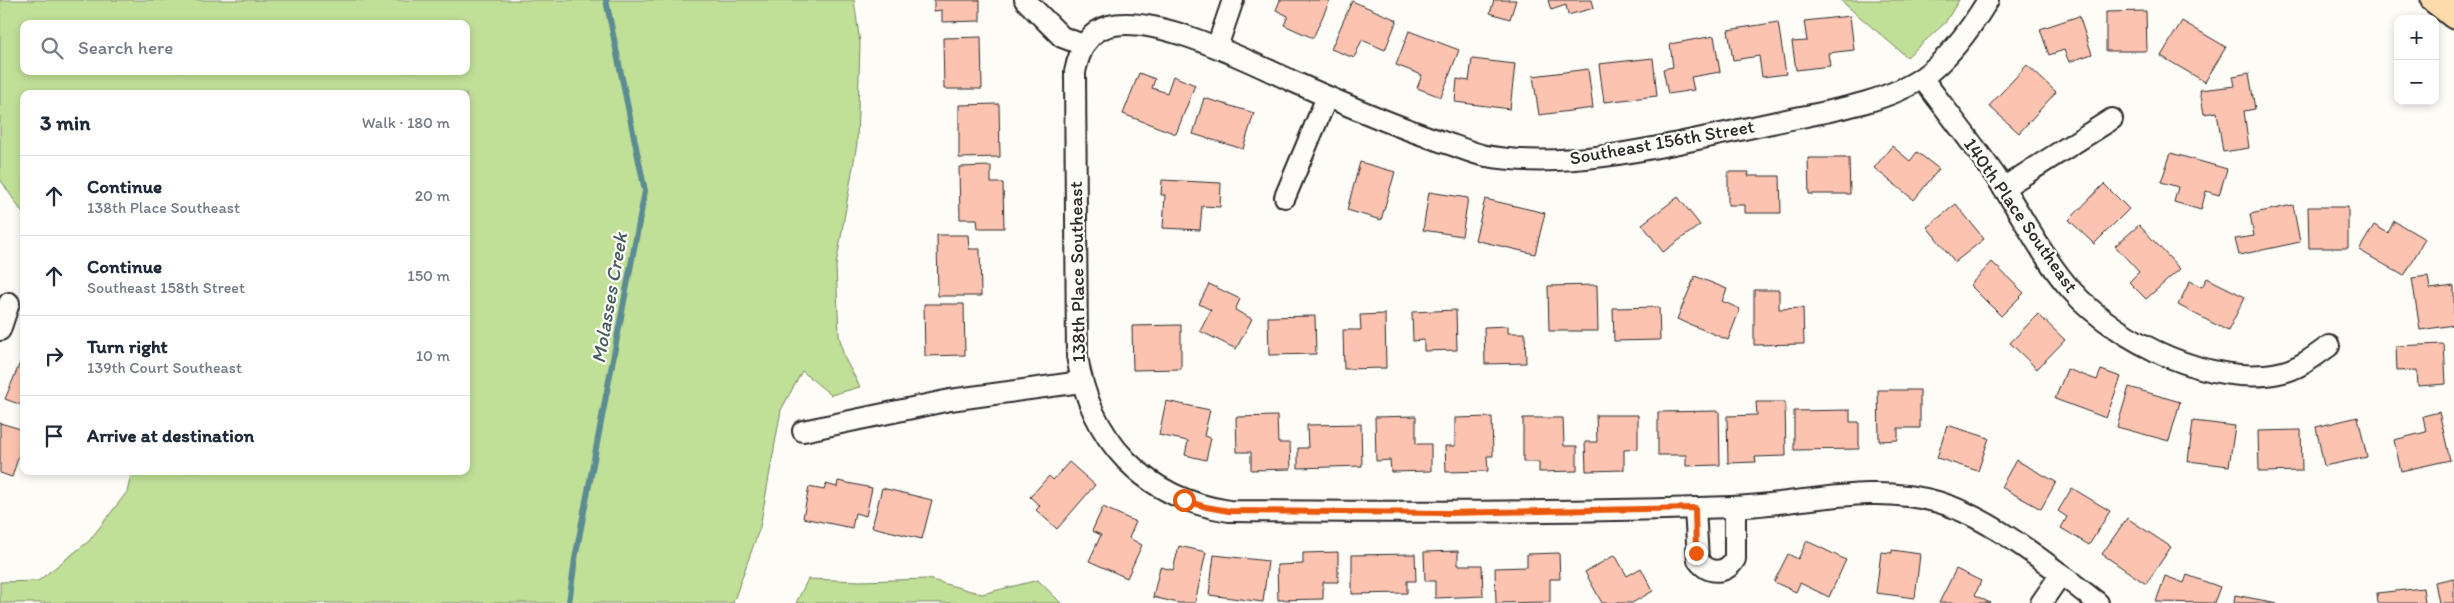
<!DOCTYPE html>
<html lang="en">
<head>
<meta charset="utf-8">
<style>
	:root { --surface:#fff; --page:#f2f2f3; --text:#1f2937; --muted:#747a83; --line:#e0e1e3 }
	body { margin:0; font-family:Itim,sans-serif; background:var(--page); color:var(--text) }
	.controls { position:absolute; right:15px; top:15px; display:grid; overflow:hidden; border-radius:10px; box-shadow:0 2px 8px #0003 }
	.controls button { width:45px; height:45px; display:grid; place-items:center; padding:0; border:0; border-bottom:1px solid var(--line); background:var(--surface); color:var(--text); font:25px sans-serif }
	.stop { position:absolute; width:15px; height:15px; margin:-11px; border:4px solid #ea580c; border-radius:50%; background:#fff }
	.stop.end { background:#ea580c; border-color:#fff; box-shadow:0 1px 5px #0008 }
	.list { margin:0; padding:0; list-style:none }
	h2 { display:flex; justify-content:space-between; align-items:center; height:65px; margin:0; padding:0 20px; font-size:21px }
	h2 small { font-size:16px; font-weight:400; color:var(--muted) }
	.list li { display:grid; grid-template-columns:32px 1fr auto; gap:15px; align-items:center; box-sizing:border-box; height:80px; padding:0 20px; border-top:1px solid var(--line) }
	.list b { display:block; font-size:19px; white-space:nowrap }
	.list p { margin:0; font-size:16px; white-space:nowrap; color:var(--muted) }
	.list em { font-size:16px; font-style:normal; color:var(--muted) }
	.icon { flex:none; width:28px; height:28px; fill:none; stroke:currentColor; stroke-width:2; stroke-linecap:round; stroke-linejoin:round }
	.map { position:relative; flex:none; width:2454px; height:603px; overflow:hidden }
	.search { position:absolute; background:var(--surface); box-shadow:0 2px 8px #0003; left:20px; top:20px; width:450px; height:55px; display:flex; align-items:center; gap:12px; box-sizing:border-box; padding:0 18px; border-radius:10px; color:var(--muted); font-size:19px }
	.panel { position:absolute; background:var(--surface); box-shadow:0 2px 8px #0003; left:20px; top:90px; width:450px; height:385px; border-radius:10px }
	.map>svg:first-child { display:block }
</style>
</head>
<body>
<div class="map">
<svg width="2454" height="603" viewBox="0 0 2454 603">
	<rect width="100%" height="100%" fill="#fdfcf7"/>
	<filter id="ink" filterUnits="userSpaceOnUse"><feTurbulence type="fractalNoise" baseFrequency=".02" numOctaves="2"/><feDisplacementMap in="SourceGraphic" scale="10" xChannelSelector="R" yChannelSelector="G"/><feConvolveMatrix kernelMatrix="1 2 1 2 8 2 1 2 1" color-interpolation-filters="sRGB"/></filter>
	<g filter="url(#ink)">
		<g fill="#c0df97" stroke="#768561" fill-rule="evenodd">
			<path d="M 0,0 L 854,0 L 860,43 L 857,143 L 836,266 L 839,335 L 844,357 L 860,387 L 831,395 L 802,371 L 781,410 L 760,527 L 733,603 L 0,603 L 0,582 L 38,581 L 89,541 L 127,492 L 132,471 L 466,471 L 466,94 L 24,94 L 24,215 L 0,179 ZM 24,24 L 466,24 L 466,71 L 24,71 Z"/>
			<polygon points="1840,0 1959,0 1945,23 1907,57"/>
			<polygon points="808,579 860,581 928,579 982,594 1038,580 1061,603 796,603"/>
		</g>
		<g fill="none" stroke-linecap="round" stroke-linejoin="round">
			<polyline stroke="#5c8c93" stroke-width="6" points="569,603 575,559 645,191 606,0"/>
		</g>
		<g fill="#fcc3b1" stroke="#2b2b2b">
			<polygon points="934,0 980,0 980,21 942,22 942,10 934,11"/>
			<polygon points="1280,0 1330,0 1313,38 1284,25 1288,16 1276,10"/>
			<polygon points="1494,0 1516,0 1510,19 1490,13"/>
			<polygon points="1548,0 1592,0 1594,8 1568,15 1566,5 1551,10"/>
			<polygon points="1352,1 1397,20 1385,50 1362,40 1354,58 1331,49"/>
			<polygon points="2146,11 2147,51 2106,51 2106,12"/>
			<polygon points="1850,16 1854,50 1828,53 1830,66 1796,70 1792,42 1807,41 1804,21"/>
			<polygon points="2079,16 2092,54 2069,62 2064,50 2049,55 2040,29"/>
			<polygon points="2182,21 2226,47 2205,82 2161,56"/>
			<polygon points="1778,22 1786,74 1762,77 1759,56 1733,60 1728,30"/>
			<polygon points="1409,31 1459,50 1441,97 1417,88 1422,75 1396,65"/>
			<polygon points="1714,36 1720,72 1691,77 1694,90 1668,94 1663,69 1673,67 1670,44"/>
			<polygon points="981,37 982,89 944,89 943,38"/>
			<polygon points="1653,58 1657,96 1604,102 1599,64"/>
			<polygon points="1472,59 1515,64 1510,109 1455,102 1457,79 1469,81"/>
			<polygon points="2027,65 2056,92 2019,133 1989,106"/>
			<polygon points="1588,69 1593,108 1539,115 1533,76"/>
			<polygon points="1139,73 1155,79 1152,88 1167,93 1173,76 1195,85 1176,134 1123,114"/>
			<polygon points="2249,73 2255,109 2244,111 2249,148 2223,152 2217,112 2204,114 2200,90 2235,86 2233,76"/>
			<polygon points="1204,98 1254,113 1243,149 1193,134"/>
			<polygon points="999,104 1000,157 959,158 959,105"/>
			<polygon points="1892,146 1910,161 1917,152 1939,169 1914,200 1874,168"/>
			<polygon points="2171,153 2227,169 2219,195 2206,191 2201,210 2174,202 2178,187 2161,182"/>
			<polygon points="1808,158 1849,158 1850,194 1809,194"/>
			<polygon points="1360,162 1395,172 1381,220 1347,210"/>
			<polygon points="991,166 991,183 1003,183 1004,228 978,228 977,219 960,219 959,167"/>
			<polygon points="1728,172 1749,172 1748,176 1780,176 1781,213 1745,213 1745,205 1728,205"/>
			<polygon points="1162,180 1221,183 1220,207 1202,206 1200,230 1163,228 1165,195 1161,195"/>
			<polygon points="2104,184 2129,209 2094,244 2069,220"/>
			<polygon points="1429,192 1468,198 1462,236 1423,230"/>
			<polygon points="1678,197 1700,225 1663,252 1642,224"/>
			<polygon points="1485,199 1545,213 1535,254 1475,240"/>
			<polygon points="1956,204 1984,239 1955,262 1927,227"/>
			<polygon points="2293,205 2300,242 2239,255 2235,239 2254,236 2250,214"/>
			<polygon points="2308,207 2348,207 2348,248 2309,248"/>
			<polygon points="2394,221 2425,239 2404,276 2359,250 2374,225 2388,233"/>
			<polygon points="2139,225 2180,269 2146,299 2129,282 2139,272 2115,246"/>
			<polygon points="937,235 968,235 969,249 980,249 981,296 938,296"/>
			<polygon points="1992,262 2024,293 2001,316 1970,285"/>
			<polygon points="1695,276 1727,289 1722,301 1740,309 1728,340 1677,319"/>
			<polygon points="2428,276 2430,289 2454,286 2454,325 2420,330 2412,278"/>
			<polygon points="2207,278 2245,297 2228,331 2178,305 2190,281 2202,287"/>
			<polygon points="1209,284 1240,299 1235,310 1252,319 1236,349 1200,331 1211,310 1199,304"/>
			<polygon points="1597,285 1598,331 1549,331 1548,286"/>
			<polygon points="1754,290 1779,290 1779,309 1803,308 1804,344 1754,345"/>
			<polygon points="924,304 964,304 965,355 925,356"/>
			<polygon points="1659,307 1660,340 1614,341 1613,308"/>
			<polygon points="1456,310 1457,350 1424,351 1424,340 1413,341 1412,312"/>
			<polygon points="1385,314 1386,368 1344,369 1343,330 1361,330 1360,315"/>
			<polygon points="2038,314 2065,340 2037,369 2010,343"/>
			<polygon points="1315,316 1316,354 1269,355 1268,317"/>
			<polygon points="1181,325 1181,369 1133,370 1132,326"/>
			<polygon points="1508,326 1508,333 1525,333 1526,363 1485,364 1484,327"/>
			<polygon points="2444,344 2446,384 2418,386 2417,370 2397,371 2396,346"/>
			<polygon points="24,353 24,406 5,399"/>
			<polygon points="2067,369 2097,380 2101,370 2121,377 2106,418 2055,399"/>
			<polygon points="2129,387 2180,402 2169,441 2117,427"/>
			<polygon points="1878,390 1920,390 1920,428 1898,428 1898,440 1879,441"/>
			<polygon points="1166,401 1210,410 1204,436 1211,438 1206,460 1185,455 1188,441 1159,435"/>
			<polygon points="1756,402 1785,402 1786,456 1755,457 1756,462 1728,463 1727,416 1757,415"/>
			<polygon points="1850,410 1850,422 1859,422 1859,449 1794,450 1794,411"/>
			<polygon points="1719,411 1720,465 1686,466 1686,455 1658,455 1658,412"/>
			<polygon points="2439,412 2450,460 2401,471 2394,440 2426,432 2423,416"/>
			<polygon points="1596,415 1638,415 1638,449 1624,450 1624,470 1586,471 1585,442 1597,442"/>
			<polygon points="1277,416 1278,443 1290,443 1291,469 1251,470 1251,452 1237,452 1236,417"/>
			<polygon points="1416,416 1416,444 1431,444 1431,471 1391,472 1390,460 1376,461 1375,417"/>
			<polygon points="1492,417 1493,456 1487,456 1488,471 1446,472 1445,446 1455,446 1455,418"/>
			<polygon points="2358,417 2367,457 2324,466 2316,427"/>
			<polygon points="1523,418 1563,418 1564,446 1577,446 1577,471 1539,472 1539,462 1523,462"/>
			<polygon points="2193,421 2235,426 2229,466 2188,461"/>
			<polygon points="0,423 24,430 24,439 12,477 0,473"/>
			<polygon points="1361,424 1362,466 1298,468 1298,448 1308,448 1307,425"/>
			<polygon points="1947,425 1989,438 1978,471 1937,458"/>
			<polygon points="2301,430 2302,471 2259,472 2258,431"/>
			<polygon points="2016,460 2056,482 2041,509 2001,487"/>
			<polygon points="1069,462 1095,485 1057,529 1036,510 1040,506 1030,497 1049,476 1053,480"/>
			<polygon points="838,481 872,488 866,516 855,513 852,528 803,518 809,487 824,490 826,484 837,487"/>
			<polygon points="882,488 932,500 922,539 872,527"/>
			<polygon points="2072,488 2110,511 2089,545 2061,528 2067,517 2058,511"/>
			<polygon points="1103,507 1136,522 1129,538 1142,545 1127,578 1089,561 1101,535 1092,531"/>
			<polygon points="2127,518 2171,547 2146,584 2102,554"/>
			<polygon points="1807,541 1846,560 1829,597 1800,583 1796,592 1774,582 1788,554 1798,559"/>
			<polygon points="1179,546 1206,552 1195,603 1178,603 1153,597 1160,567 1173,570"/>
			<polygon points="1892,550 1920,554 1915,598 1876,593 1881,552 1892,553"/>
			<polygon points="1458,551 1458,565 1482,565 1483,596 1435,598 1435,581 1425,581 1424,552"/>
			<polygon points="1338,552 1338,582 1323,582 1323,599 1278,600 1277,565 1303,564 1303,553"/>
			<polygon points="1559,553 1560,579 1550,579 1550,602 1496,603 1495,568 1527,567 1527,554"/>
			<polygon points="1415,554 1416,581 1407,581 1407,593 1352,594 1352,555"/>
			<polygon points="1214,555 1268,561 1263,602 1209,595"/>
			<polygon points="1615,555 1627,576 1641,568 1653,591 1632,603 1602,603 1585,572"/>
			<polygon points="1956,569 1981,581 1975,595 1990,603 1939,603"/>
			<polygon points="2187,575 2220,587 2214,603 2156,602 2165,576 2184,583"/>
			<polygon points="2454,578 2454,603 2439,603 2435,582"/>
			<polygon points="2423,588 2425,603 2378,603 2377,593"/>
			<polygon points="2235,595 2277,603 2234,603"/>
		</g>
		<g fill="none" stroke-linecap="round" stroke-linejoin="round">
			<g stroke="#2b2b2b" stroke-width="24">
				<g id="minor">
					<polyline points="1025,0 1062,37 1083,45"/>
					<path d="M 1988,0 C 1971,28 1950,58 1923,77 C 1885,104 1817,113 1772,123 C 1684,141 1576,172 1486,156 C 1471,153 1457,146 1443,142 C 1391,125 1341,103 1292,81 C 1248,61 1156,14 1109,26 C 1087,32 1079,52 1075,72 L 1077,356 C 1090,440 1144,498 1229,511 C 1396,512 1564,513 1731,507 C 1801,505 1869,482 1938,502 C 1992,518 2053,568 2098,603"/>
					<polyline points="1217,47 1233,0"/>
					<path d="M 1922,78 C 1949,114 1978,150 2003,187 C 2026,222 2044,260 2072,291 C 2118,342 2214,389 2283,372 C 2300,368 2315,356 2329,346"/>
					<polyline points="2003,188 2112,119"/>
					<polyline points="1285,197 1327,97"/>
					<polyline points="0,330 9,303"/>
					<polyline points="803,431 950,400 1081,382"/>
					<path d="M 1695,508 L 1698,560 C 1709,575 1726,574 1735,559 L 1735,507"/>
					<polyline points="2041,603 2061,574"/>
				</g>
			</g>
			<g stroke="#2b2b2b" stroke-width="29">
				<polyline id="major" points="2434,0 2454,16"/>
			</g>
			<use href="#minor" stroke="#fdfcf7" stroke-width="20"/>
			<use href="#major" stroke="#fedbac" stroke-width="25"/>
		</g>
	</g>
	<g fill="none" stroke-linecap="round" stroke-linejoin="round" filter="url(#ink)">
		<polyline stroke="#ea580c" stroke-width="6" points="1184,500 1206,507 1229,511 1447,513 1695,508 1696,553"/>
	</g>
	<g text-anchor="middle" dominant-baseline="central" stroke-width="4.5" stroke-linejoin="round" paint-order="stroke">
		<g font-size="19" fill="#2b2b2b" stroke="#fdfcf7">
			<text transform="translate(1662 142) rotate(-10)">Southeast 156th Street</text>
			<text transform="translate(2021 215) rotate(55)">140th Place Southeast</text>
			<text transform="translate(1077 272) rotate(-91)">138th Place Southeast</text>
		</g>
		<g font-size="20" font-style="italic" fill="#445b5f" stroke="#fdfcf7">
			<text transform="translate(609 298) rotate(-80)">Molasses Creek</text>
		</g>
	</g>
</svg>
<div class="controls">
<button>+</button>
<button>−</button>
</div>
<div class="stop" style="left:1184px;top:500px"></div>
<div class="stop end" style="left:1696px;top:553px"></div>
<div class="search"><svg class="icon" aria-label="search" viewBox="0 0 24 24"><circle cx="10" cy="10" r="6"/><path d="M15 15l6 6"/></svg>Search here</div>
<section class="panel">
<h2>3 min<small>Walk · 180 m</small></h2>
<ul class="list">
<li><svg class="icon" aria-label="ahead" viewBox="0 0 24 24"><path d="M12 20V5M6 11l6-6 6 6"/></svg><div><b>Continue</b><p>138th Place Southeast</p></div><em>20 m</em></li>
<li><svg class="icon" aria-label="ahead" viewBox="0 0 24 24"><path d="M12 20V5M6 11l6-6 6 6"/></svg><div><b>Continue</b><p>Southeast 158th Street</p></div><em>150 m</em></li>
<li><svg class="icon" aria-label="right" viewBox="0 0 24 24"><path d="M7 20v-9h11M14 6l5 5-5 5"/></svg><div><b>Turn right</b><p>139th Court Southeast</p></div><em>10 m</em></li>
<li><svg class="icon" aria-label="arrive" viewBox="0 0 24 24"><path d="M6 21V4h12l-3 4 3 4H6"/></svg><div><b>Arrive at destination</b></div></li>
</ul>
</section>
</div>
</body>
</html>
